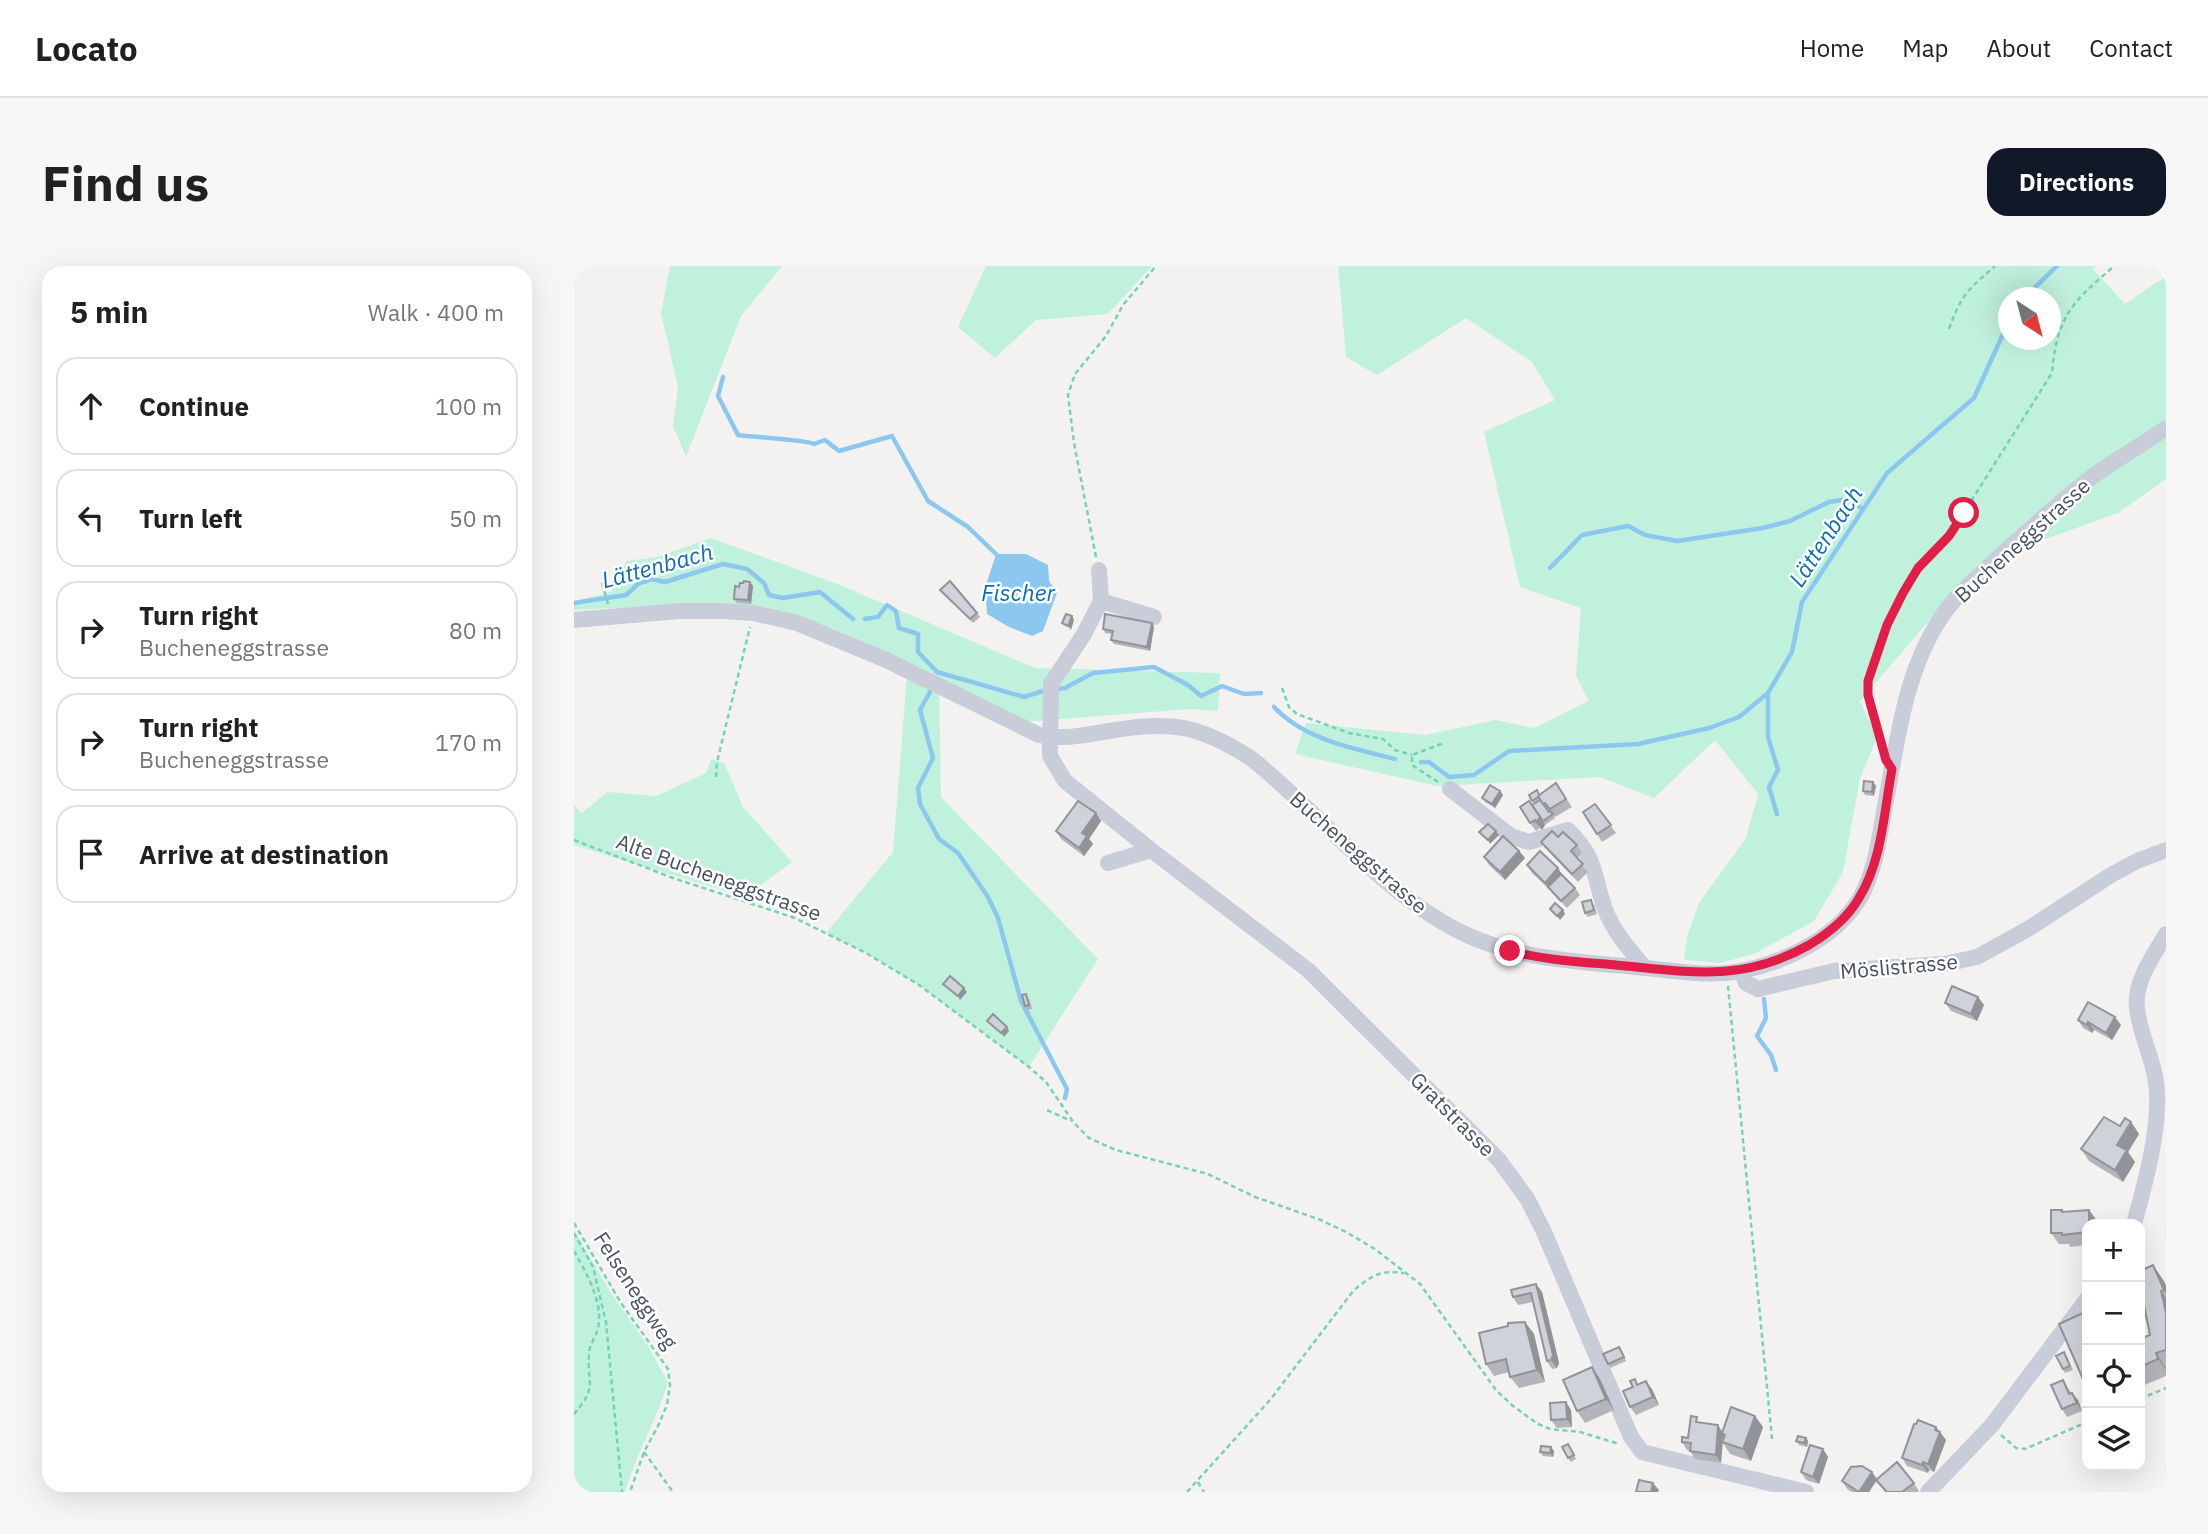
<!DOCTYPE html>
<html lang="en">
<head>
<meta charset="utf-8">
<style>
	:root { --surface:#fff; --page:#f6f6f6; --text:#202124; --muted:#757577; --line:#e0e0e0; --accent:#111827 }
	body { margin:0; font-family:"IBM Plex Sans",sans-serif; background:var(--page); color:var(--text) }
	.controls { position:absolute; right:21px; bottom:21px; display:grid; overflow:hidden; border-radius:14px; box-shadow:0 7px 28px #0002 }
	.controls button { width:63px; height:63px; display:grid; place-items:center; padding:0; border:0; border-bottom:2px solid var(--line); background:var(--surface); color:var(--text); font:35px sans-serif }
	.compass { position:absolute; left:1424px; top:21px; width:63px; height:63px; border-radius:50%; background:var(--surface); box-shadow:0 7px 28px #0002; rotate:144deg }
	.stop { position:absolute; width:21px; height:21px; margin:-16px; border:5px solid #e11d48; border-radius:50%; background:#fff }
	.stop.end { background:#e11d48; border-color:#fff; box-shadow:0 2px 7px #0008 }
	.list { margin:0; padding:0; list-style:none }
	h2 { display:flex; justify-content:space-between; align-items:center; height:91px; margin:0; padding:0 28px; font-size:30px }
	h2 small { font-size:23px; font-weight:400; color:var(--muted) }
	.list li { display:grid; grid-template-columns:46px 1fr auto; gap:21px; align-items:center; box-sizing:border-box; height:98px; margin:0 14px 14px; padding:0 14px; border:2px solid var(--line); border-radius:21px }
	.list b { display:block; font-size:26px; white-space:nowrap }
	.list p { margin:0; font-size:23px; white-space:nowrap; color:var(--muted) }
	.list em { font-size:23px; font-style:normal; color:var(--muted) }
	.icon { flex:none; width:38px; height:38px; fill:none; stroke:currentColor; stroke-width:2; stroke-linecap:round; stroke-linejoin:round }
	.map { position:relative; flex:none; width:1592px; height:1226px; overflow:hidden; border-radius:21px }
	header { display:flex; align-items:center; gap:42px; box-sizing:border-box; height:98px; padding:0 35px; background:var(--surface); border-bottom:2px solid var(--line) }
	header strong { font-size:33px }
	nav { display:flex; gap:38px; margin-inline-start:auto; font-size:24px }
	.intro { display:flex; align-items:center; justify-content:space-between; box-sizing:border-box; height:168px; padding:0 42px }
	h1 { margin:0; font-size:49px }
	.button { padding:18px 32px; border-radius:21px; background:var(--accent); color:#fff; font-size:24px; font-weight:700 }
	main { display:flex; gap:42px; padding:0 42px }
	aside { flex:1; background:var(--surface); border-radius:21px; box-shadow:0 7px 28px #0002 }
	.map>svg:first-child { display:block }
</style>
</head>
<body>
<header>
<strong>Locato</strong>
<nav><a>Home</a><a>Map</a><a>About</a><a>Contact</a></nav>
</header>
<div class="intro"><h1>Find us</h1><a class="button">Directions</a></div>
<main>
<aside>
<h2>5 min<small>Walk · 400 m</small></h2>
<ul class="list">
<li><svg class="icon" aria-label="ahead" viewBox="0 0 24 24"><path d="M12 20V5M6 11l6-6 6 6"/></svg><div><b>Continue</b></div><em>100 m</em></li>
<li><svg class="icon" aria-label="left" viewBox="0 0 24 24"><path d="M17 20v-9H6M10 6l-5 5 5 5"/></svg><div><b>Turn left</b></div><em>50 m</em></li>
<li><svg class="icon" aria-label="right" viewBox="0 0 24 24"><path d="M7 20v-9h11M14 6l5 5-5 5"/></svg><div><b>Turn right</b><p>Bucheneggstrasse</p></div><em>80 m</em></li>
<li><svg class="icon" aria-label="right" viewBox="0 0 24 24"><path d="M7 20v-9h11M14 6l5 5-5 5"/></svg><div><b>Turn right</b><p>Bucheneggstrasse</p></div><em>170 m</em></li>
<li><svg class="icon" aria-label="arrive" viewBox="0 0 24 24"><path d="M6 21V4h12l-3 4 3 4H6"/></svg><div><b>Arrive at destination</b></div></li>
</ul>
</aside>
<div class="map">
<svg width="1592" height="1226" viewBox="0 0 1592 1226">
	<rect width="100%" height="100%" fill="#f4f2f1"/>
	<g fill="#c0f1dd" fill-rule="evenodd">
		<polygon points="96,0 208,0 167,50 112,191 99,160 104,121 87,47"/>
		<polygon points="412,0 578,0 534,48 462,54 421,92 384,61"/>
		<path d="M 764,0 L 1522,0 L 1519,3 L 1551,38 L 1592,10 L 1592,213 L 1544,247 L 1422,291 L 1366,342 L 1286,435 L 1303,472 L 1286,512 L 1269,606 L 1240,655 L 1180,688 L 1146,697 L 1110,694 L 1113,671 L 1125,637 L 1172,572 L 1184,528 L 1141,474 L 1080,532 L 1026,511 L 863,520 L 721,488 L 732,457 L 852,469 L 921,454 L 960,462 L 1015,435 L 1002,410 L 1007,342 L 946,321 L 910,166 L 981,134 L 958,96 L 892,52 L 803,109 L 772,91 ZM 1434,32 L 1476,32 L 1476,74 L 1434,74 Z"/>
		<polygon points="137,272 266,319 461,402 646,407 644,445 616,443 448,456 365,414 367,531 524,693 455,801 345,719 292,687 252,667 319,586 334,396 260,363 187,341 153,337 0,344 0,335 37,326 52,295 83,291"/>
		<polygon points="137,493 150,497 169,541 218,596 171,631 0,579 0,539 8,547 33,526 82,530 132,507"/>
		<path d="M 0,964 L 37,1027 L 74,1080 L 94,1116 C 83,1154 62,1188 51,1226 L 0,1226 Z"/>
	</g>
	<polygon fill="#8cc7ef" points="422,288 452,288 474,299 475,315 483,327 469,365 458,370 435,361 413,348 411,322"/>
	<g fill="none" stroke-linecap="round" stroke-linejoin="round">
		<g stroke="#8cc7ef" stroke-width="4.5">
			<polyline points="1450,32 1483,0"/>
			<path d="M 149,111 L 144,130 L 164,169 C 178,171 233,174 240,178 L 251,174 L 265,185 L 318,170 L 354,235 L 394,261 L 422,288"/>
			<polyline points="976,302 1008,269 1054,260 1071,269 1103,275 1189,262 1216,255 1255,236 1274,233 1289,243"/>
			<polyline points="0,337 52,329 64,318 78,313 91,316 149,298 173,303 190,317 195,329 209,332 246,326 279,353"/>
			<polyline points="291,353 304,351 313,339 322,345 325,362 344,368 344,386 363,406 450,431 469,425"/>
			<polyline points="482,423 491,422 519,407 580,401 614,419 627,430 648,420 670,428 687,427"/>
			<polyline points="356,426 346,444 359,492 344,522 346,538 365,573 384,587 414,631 424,652 447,735 493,823 491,832"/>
			<polyline points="1194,428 1194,471 1204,504 1195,521 1203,548"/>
			<path d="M 700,441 C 731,474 778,482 821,493"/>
			<polyline points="847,496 855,496 875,511 900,509 935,485 1064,478 1135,462 1165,451 1194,427 1218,386 1228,336 1313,207 1400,132 1434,57"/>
			<polyline points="1190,733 1192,752 1183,770 1197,789 1202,804"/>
		</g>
		<g stroke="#76d1b6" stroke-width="2.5" stroke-dasharray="5 3.5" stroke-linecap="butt">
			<path d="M 1375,63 C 1388,27 1394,24 1421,0"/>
			<polyline points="522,291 500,177 494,129 501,108 532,70 549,39 582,0"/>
			<polyline points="28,317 34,338"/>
			<polyline points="708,422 715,441 723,448 775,467 809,473 821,484 838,489"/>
			<path d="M 1307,475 L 1294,429 L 1294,415 L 1321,342 L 1344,301 L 1375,270 L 1478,107 C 1483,49 1499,36 1540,0"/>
			<polyline points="142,511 143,496 176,361"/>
			<polyline points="864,516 838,499 838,489 870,477"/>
			<polyline points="0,574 99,612 221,652 292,687 345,719 455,801 472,816 500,857 515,872 542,884 634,908 681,931 747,954 772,966 801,983 846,1018 922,1124 939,1140 964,1158 976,1163 1006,1166 1045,1178"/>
			<polyline points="1154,720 1198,1173"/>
			<polyline points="473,844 497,855"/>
			<polyline points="0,957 47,1037 94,1103 96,1119 93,1139 84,1160 70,1186 56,1226"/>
			<polyline points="0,967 19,1001 32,1056 48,1226"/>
			<path d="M 0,985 C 12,1006 30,1038 24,1062 C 22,1071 15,1079 15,1088 C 13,1119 24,1120 0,1148"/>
			<polyline points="1566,1133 1592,1122"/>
			<polyline points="1427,1169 1442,1182 1451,1183 1513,1156"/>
			<polyline points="70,1186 99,1226"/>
			<polyline points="624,1216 630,1226"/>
			<path d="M 613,1226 L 696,1134 L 780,1024 C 799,1009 806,1004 830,1007"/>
		</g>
		<g stroke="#c8cdd9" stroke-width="16">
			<polyline points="525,304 527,335 510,368 477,418 476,490 491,515 577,584 734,704 925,894 954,934 970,966 1057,1171 1068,1186 1232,1226"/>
			<polyline points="527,335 580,351"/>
			<path d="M 0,354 L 105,345 L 148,345 L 179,347 L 223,357 L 310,393 L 465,469 C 489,474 511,469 535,465 C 596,454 626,459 678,493 C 741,544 801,617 870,657 C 932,694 1001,695 1071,702 C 1103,705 1135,711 1167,705 C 1212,696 1262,672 1286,632 C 1301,605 1305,575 1310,545 C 1323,480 1329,410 1366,353 C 1382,328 1406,309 1428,288 C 1459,261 1489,232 1522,208 C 1545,192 1569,178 1592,162"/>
			<path d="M 876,523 L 937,570 L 955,576 L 994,564 C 1024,593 1018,607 1031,643 C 1039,665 1056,684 1071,702"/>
			<polyline points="534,597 577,584"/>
			<polyline points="1167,705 1172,717 1184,723 1260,705 1370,698 1403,691 1454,663 1537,609 1563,595 1592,584"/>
			<path d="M 1560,958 C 1571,917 1585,869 1583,826 C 1582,797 1566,771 1563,742 C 1560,716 1579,690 1592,668"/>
			<polyline points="1354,1226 1418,1159 1513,1033"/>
		</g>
	</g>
	<g fill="#b3b5bb">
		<polygon points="179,320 177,338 163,337 160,333 165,321"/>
		<polygon points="366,324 403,347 406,351 399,357"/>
		<polygon points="578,357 580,361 576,385 540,378 537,374 538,368 531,367 529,363"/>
		<polygon points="1299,516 1302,520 1300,530 1291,529 1289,525"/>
		<polygon points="982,517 998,541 981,551 977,545 981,552 971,559 968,564 966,562 962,565 956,557 958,539 960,538 955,529 966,528"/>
		<polygon points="926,525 929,529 921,542 911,536 908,532"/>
		<polygon points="1021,538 1042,567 1028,576 1023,568"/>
		<polygon points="522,547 527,555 515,573 519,578 510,590 487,573 482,565"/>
		<polygon points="984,571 1003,579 1008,587 1003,592 1014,606 1004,616 972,583 967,576"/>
		<polygon points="945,585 951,592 931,614 915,599 910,591"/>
		<polygon points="953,599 989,610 1001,622 1006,629 993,642 977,625 958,607"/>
		<polygon points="1020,638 1023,648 1014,651 1011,647"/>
		<polygon points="1404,731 1410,739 1403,755 1377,745 1371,737"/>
		<polygon points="455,732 458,743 453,744 451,740"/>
		<polygon points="1504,754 1547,759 1538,774 1520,764 1518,767 1509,762"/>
		<polygon points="1557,856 1565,868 1554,886 1561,896 1549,916 1515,895 1507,883 1546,860"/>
		<polygon points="1488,944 1490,946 1515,944 1523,955 1527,955 1529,958 1513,958 1513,979 1496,981 1495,978 1485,978 1477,967"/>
		<polygon points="1566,1005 1590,1015 1592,1020 1592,1110 1566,1121 1566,1073 1576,1069 1573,1053 1571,1053 1566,1046"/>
		<polygon points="962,1018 968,1026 985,1097 983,1102 978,1103 973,1095 959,1036 944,1039 939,1031"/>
		<polygon points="951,1056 960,1068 971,1116 945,1122 936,1111 935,1106 920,1110 912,1098"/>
		<polygon points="1048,1085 1052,1095 1036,1102 1034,1098"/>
		<polygon points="1492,1090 1499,1104 1491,1107 1489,1103"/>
		<polygon points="1018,1101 1026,1113 1040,1144 1011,1157 1003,1145"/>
		<polygon points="1489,1114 1497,1127 1504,1134 1508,1145 1493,1151 1488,1143"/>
		<polygon points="1065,1118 1078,1123 1085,1139 1062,1149 1056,1141"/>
		<polygon points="992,1136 997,1144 998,1161 983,1162 977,1154"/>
		<polygon points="1181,1150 1189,1161 1177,1195 1156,1188 1149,1177 1147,1197 1121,1193 1116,1185 1113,1184 1108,1176 1114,1172 1126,1156 1149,1166"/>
		<polygon points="1362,1161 1372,1174 1360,1206 1355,1204 1354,1207 1333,1200 1328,1192"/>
		<polygon points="1232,1172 1234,1175 1233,1181 1225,1179 1222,1175"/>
		<polygon points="994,1178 1002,1193 997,1196 994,1192"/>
		<polygon points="977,1181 980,1185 979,1191 969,1190 966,1186"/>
		<polygon points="1249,1183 1254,1191 1245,1218 1232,1214 1227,1206"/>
		<polygon points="1303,1213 1340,1217 1345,1225 1344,1226 1311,1226 1303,1214 1295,1226 1278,1226 1273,1223 1268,1215"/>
	</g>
	<g fill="#929398">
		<polygon points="176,316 179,320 177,338 174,334"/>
		<polygon points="498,350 500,354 497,364 494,360"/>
		<polygon points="578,357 580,361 576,385 573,381"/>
		<polygon points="1299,516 1302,520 1300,530 1298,526"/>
		<polygon points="926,525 929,529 921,542 918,538"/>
		<polygon points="955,535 971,559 968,564 962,556"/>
		<polygon points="522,547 527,555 515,573 519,578 510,590 505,582 508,567"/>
		<polygon points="922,565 925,569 916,578 914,574"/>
		<polygon points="945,585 951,592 931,614 926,606"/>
		<polygon points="984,602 989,610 974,621 976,625 971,617"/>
		<polygon points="989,644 991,648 986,654 983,650"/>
		<polygon points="390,722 393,726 386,734 384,730"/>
		<polygon points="1404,731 1410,739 1403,755 1397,748"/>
		<polygon points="1541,751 1547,759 1538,774 1532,767"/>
		<polygon points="1514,756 1520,764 1518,767 1513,759"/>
		<polygon points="433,761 435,765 430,771 427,767"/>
		<polygon points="1557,856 1565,868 1554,886 1561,896 1549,916 1541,904 1543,879"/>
		<polygon points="1515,944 1523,955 1515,955"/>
		<polygon points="1579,999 1590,1015 1592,1020 1592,1028"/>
		<polygon points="962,1018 968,1026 985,1097 983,1102 977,1094"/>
		<polygon points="1587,1025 1592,1032 1592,1047"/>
		<polygon points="951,1056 960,1068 971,1116 963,1104"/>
		<polygon points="1582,1087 1592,1102 1592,1104 1584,1093"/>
		<polygon points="1018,1101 1026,1113 1040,1144 1032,1133"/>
		<polygon points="1072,1115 1078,1123 1085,1139 1079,1131"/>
		<polygon points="1498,1127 1504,1134 1508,1145 1503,1137"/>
		<polygon points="992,1136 997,1144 998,1161 993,1153"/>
		<polygon points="1181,1150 1189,1161 1177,1195 1169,1183"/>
		<polygon points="1144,1159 1149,1167 1147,1197 1142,1189"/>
		<polygon points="1362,1161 1372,1174 1360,1206 1354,1198"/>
		<polygon points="1232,1172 1234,1175 1233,1181 1230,1177"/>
		<polygon points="977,1181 980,1185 979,1191 976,1187"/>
		<polygon points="1249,1183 1254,1191 1245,1218 1239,1211"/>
		<polygon points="1349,1196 1355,1204 1354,1207 1348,1199"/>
		<polygon points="1298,1206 1303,1213 1295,1226 1285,1226"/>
		<polygon points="1079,1217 1085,1224 1084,1226 1077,1226"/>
	</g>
	<g fill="#d0d2d9" stroke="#929398" stroke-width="2">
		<polygon points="170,315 176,316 174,334 160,333 161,320 165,321 166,317 169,317"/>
		<polygon points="376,315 403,347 396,353 366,324"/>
		<polygon points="492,348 498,350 494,360 488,357"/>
		<polygon points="531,348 578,357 573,381 537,374 539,365 529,363"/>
		<polygon points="1290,515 1299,516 1298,526 1289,525"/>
		<polygon points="982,517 992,533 976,543 971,537 969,538 964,530"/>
		<polygon points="916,519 926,525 918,538 908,532"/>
		<polygon points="963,524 965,529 964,531 958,535 955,529"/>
		<polygon points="966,534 975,546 976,545 979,548 969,555 958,539"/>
		<polygon points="504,535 522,547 508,567 513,570 505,582 482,565"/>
		<polygon points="955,535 966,551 962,556 961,554 956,557 946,541"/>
		<polygon points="1021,538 1037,559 1023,568 1009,546"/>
		<polygon points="914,558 922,565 914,574 905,566"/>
		<polygon points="978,565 984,571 989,566 1003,579 997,585 1009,598 998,608 967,576"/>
		<polygon points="929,570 945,585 926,606 910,591"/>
		<polygon points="966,585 984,602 971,617 953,599"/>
		<polygon points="987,608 1001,622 987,635 974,621"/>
		<polygon points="1017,634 1020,644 1011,647 1008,636"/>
		<polygon points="981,637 989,644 983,650 976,643"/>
		<polygon points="376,710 390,722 384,730 369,718"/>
		<polygon points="1378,720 1404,731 1397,748 1371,737"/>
		<polygon points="452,728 455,739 451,740 448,729"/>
		<polygon points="1514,736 1541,751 1532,767 1514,756 1513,759 1504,754"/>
		<polygon points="419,748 433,761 427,767 413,755"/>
		<polygon points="1530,851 1546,860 1551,852 1557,856 1543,879 1553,884 1541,904 1507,883"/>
		<polygon points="1477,944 1488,944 1488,946 1515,944 1515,955 1527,955 1527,958 1513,958 1513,966 1488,969 1488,967 1477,967"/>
		<polygon points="1579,999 1590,1024 1587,1025 1592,1047 1592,1084 1582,1087 1584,1093 1566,1101 1566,1073 1576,1069 1569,1034 1566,1036 1566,1005"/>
		<polygon points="962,1018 979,1089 977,1094 973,1095 957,1027 939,1031 937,1024"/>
		<polygon points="1513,1045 1513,1120 1512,1120 1485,1058"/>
		<polygon points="951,1056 963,1104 936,1111 932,1093 912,1098 905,1067 934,1060 934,1057"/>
		<polygon points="1045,1081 1050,1091 1034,1098 1029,1088"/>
		<polygon points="1490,1086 1496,1100 1489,1103 1482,1090"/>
		<polygon points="1018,1101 1032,1133 1003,1145 989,1114"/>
		<polygon points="1061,1113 1063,1119 1072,1115 1079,1131 1056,1141 1049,1125 1059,1121 1056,1115"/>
		<polygon points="1489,1114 1495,1128 1498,1127 1503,1137 1488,1143 1477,1119"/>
		<polygon points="992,1136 993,1153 977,1154 976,1137"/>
		<polygon points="1157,1141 1181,1150 1169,1183 1148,1176 1151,1169 1148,1167"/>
		<polygon points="1117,1150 1123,1151 1122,1156 1144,1159 1142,1189 1116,1185 1117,1177 1108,1176 1108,1171 1114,1172"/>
		<polygon points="1344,1154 1362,1161 1361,1164 1366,1166 1354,1198 1349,1196 1348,1199 1328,1192 1340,1158 1342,1158"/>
		<polygon points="1224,1170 1232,1172 1230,1177 1222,1175"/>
		<polygon points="994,1178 1000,1189 994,1192 988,1181"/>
		<polygon points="1236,1179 1249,1183 1239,1211 1227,1206"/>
		<polygon points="967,1180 977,1181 976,1187 966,1186"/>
		<polygon points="1323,1196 1340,1217 1328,1226 1313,1226 1302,1214"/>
		<polygon points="1288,1200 1298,1206 1285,1226 1268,1215 1277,1201"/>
		<polygon points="1065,1214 1079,1217 1077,1226 1062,1226"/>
	</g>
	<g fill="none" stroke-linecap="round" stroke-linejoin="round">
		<path stroke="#e11d48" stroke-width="9" d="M 936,685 C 971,694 1007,696 1042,699 C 1115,706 1168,717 1235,679 C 1255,667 1273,653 1285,632 C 1308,595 1310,546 1318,503 L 1312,494 L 1294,429 L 1294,415 L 1313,359 L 1329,327 L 1344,302 L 1375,270 L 1390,247"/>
	</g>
	<g text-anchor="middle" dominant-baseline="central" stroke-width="5" stroke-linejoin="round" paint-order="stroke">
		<g font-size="21" fill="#485060" stroke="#fff">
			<text transform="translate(1448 274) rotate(-42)">Bucheneggstrasse</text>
			<text transform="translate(785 586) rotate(41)">Bucheneggstrasse</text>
			<text transform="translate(145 611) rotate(20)">Alte Bucheneggstrasse</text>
			<text transform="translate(1325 700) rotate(-5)">Möslistrasse</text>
			<text transform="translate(879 848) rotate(45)">Gratstrasse</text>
			<text transform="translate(62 1024) rotate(57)">Felseneggweg</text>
		</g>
		<g font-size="23" font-style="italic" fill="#086db3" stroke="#fff">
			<text transform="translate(1251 270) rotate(-57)">Lättenbach</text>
			<text transform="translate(83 299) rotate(-15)">Lättenbach</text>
			<text x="444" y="326">Fischer</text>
		</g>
	</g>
</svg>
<div class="controls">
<button>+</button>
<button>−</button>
<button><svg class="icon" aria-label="locate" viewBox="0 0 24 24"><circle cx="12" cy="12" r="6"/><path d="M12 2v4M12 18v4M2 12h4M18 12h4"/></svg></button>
<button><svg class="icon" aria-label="layers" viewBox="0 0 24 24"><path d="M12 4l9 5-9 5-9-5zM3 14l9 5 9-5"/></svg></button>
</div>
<svg class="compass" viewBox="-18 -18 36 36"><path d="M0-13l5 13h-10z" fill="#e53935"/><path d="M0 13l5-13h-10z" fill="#757577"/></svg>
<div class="stop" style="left:1390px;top:247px"></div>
<div class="stop end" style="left:936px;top:685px"></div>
</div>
</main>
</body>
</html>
